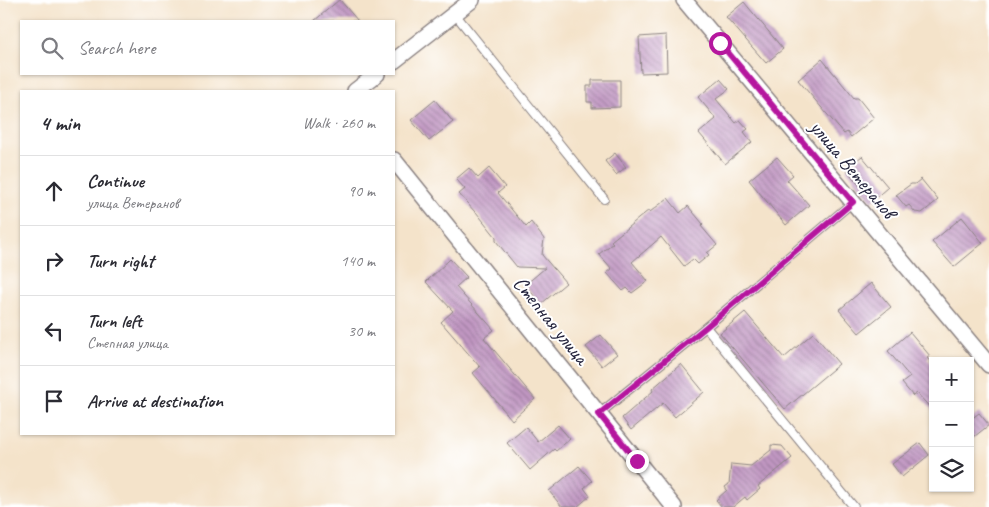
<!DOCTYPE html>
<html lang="en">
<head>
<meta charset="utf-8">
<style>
	:root { --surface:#fff; --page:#f2f2f3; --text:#2b2b33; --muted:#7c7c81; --line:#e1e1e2 }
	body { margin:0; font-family:Caveat,sans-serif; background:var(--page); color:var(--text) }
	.controls { position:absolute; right:15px; bottom:15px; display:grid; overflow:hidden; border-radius:0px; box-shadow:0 1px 4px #0004 }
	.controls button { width:45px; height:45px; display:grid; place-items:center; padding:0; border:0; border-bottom:1px solid var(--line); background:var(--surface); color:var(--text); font:25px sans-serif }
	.stop { position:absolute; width:15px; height:15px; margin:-11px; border:4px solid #b5179e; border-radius:50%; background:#fff }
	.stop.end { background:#b5179e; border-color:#fff; box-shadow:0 1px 5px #0008 }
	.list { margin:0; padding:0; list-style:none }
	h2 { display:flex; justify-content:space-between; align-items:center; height:65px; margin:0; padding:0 20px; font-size:21px }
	h2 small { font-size:16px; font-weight:400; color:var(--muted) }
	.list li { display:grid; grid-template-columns:32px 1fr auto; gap:15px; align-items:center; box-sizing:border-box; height:70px; padding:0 20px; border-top:1px solid var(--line) }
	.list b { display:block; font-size:19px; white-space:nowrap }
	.list p { margin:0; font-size:16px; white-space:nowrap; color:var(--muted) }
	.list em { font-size:16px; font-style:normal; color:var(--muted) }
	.icon { flex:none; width:28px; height:28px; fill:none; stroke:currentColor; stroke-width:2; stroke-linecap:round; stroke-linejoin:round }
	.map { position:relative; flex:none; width:989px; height:507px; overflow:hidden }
	.search { position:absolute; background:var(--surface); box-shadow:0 1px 4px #0004; left:20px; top:20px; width:375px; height:55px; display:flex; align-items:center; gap:12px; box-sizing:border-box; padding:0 18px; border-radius:0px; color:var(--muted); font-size:19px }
	.panel { position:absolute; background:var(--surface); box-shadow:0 1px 4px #0004; left:20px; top:90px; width:375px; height:345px; border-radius:0px }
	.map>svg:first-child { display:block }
</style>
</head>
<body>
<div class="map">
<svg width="989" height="507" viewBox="0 0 989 507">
	<defs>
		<pattern id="building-back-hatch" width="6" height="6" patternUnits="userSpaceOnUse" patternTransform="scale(1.25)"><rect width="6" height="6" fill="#c197c2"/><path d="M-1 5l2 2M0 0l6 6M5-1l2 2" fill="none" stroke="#9c7b9f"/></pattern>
	</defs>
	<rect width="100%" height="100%" fill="#fff"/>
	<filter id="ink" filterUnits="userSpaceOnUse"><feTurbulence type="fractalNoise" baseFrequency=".02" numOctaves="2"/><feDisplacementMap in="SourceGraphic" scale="10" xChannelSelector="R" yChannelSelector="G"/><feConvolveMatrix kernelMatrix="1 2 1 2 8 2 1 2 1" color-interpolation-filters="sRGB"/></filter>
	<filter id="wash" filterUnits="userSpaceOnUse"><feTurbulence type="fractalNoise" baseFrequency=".0096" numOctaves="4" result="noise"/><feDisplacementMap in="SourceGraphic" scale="20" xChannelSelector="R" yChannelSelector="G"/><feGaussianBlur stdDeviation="1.12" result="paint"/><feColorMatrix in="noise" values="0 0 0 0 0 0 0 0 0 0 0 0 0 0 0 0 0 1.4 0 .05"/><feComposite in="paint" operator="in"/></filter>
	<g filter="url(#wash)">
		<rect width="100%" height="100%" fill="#f4e3ca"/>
		<g id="blocks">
			<g fill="url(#building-back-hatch)">
				<polygon points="340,0 358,21 314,21 339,0"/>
				<polygon points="744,2 783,49 766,63 726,17"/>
				<polygon points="666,35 667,72 641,73 639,37"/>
				<polygon points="822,59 854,98 858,98 874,118 851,137 847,132 844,134 798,80"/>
				<polygon points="720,79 729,89 716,99 736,123 740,120 748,129 744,132 752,142 725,164 699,133 716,119 698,97"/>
				<polygon points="592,80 620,80 620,107 592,108 592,102 587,102 587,86 592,86"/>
				<polygon points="435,100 453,122 429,141 411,120"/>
				<polygon points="615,153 626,167 616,175 605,161"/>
				<polygon points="862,156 888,187 872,201 846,169"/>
				<polygon points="777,157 793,175 787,180 809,205 786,225 749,180"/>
				<polygon points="469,168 478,178 489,168 505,187 498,193 526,227 531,222 544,239 542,255 566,283 541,304 525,285 545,268 517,267 496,241 496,237 476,212 475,212 459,194 465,189 456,179"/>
				<polygon points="921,179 938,200 922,213 915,212 909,205 906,207 896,195 911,184 915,184"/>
				<polygon points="668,198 680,213 688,206 703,224 701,226 717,245 707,253 709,255 698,264 693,259 684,266 661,237 632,262 648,281 632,293 627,288 623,291 607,273 612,269 599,254 613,243 611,241 649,210 650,212"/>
				<polygon points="962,217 983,243 954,267 932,242"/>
				<polygon points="450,259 467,277 456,287 494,330 484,338 535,399 512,420 473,373 480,367 441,322 453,311 426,282"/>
				<polygon points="871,283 891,307 859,333 839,310"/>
				<polygon points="745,312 784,358 813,333 839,364 785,409 720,333"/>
				<polygon points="910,332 930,356 927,358 933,365 933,411 917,393 913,396 902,383 910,377 888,351"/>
				<polygon points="601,335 617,354 602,366 586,347"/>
				<polygon points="681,364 704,392 675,417 663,403 631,430 622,418 653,391 652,389"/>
				<polygon points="979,413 989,425 970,440 970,420"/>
				<polygon points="558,425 570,439 556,451 554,449 530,470 507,443 526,427 538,442"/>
				<polygon points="920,443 929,455 902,477 892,464"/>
				<polygon points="771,445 782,446 792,458 758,486 760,489 747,500 745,497 733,507 722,507 716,500 727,490 725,487 729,484 731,464 751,466 771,450"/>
				<polygon points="579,466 592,481 584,488 590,496 577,507 562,507 549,491"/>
			</g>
		</g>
	</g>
	<g filter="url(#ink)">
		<use href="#blocks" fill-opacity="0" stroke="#8b8282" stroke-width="1"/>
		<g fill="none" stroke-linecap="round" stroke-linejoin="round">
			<g stroke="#8b8282" stroke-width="10">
				<g id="service">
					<polyline points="455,14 604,199"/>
					<polyline points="706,327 854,507"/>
					<polyline points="599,414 706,327 853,202"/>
				</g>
			</g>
			<g stroke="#8b8282" stroke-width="18">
				<g id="minor">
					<polyline points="684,0 989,365"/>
					<polyline points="394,61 472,0"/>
					<polyline points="355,91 377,74"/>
					<polyline points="394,160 674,507"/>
				</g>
			</g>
			<use href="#service" stroke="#fff" stroke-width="8"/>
			<use href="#minor" stroke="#fff" stroke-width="15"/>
		</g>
	</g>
	<g fill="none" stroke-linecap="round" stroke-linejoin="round" filter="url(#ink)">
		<polyline stroke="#b5179e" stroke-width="6" points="637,461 599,414 706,327 853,202 720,43"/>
	</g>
	<g text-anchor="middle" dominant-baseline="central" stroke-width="4" stroke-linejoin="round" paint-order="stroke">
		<g font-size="21" fill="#22223b" stroke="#fff">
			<text transform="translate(853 169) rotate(50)">улица Ветеранов</text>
			<text transform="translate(551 320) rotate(51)">Степная улица</text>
		</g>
	</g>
</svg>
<div class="controls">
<button>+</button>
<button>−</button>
<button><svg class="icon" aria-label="layers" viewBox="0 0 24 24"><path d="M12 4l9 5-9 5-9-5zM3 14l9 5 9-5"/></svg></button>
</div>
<div class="stop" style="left:720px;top:43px"></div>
<div class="stop end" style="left:637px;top:461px"></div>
<div class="search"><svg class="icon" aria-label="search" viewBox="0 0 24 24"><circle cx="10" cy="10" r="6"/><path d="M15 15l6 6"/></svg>Search here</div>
<section class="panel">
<h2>4 min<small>Walk · 260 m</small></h2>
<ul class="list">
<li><svg class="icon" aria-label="ahead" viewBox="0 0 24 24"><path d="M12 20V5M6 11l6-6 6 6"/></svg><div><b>Continue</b><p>улица Ветеранов</p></div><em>90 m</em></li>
<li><svg class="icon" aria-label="right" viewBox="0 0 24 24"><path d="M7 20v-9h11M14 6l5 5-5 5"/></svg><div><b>Turn right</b></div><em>140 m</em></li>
<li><svg class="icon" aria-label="left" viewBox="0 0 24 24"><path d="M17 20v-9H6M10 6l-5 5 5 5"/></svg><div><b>Turn left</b><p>Степная улица</p></div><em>30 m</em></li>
<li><svg class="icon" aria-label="arrive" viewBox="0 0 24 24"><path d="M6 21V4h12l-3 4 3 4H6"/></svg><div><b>Arrive at destination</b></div></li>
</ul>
</section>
</div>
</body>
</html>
